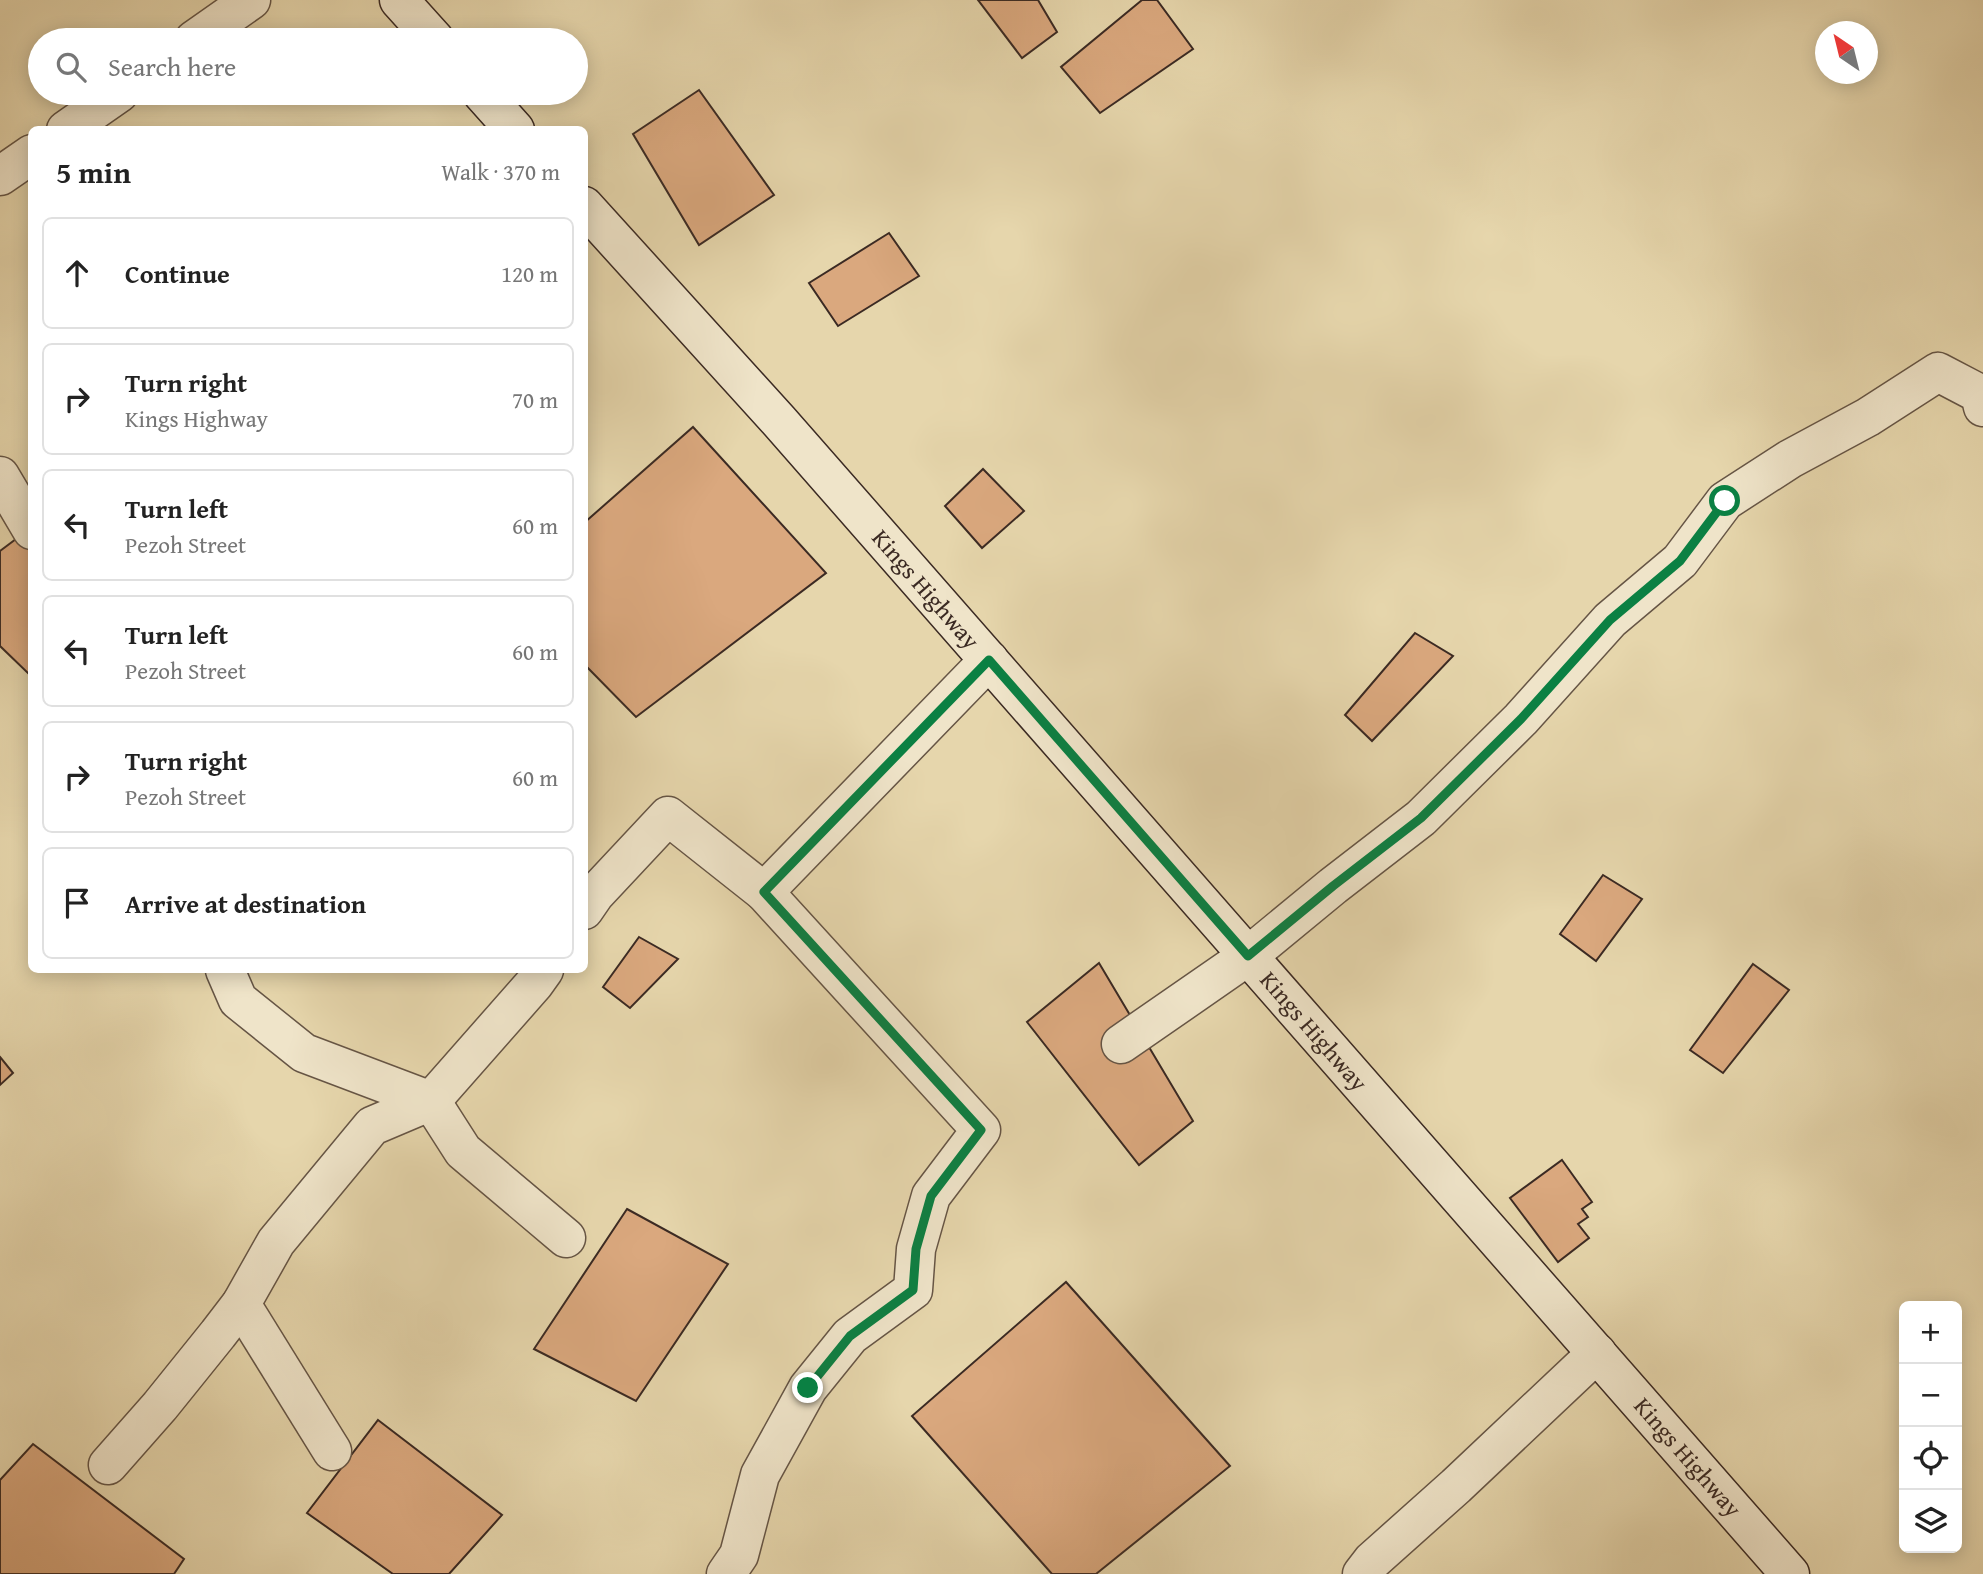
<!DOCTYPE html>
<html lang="en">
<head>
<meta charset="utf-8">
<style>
	:root { --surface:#fff; --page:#f6f6f6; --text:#222; --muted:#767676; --line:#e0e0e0 }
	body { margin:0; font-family:"Gentium Book Plus",serif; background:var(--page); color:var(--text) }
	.controls { position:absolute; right:21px; bottom:21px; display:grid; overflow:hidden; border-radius:10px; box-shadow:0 4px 18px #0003 }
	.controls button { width:63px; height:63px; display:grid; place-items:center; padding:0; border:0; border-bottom:2px solid var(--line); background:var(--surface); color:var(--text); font:35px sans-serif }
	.compass { position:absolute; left:1815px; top:21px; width:63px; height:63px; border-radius:50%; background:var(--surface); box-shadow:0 4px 18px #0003; rotate:325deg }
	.stop { position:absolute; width:21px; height:21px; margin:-16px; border:5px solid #0b8043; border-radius:50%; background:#fff }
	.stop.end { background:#0b8043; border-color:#fff; box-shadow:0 2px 7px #0008 }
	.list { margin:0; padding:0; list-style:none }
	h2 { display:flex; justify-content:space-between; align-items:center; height:91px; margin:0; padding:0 28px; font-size:30px }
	h2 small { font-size:23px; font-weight:400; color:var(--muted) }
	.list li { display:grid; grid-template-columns:46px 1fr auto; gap:21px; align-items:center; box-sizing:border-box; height:112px; margin:0 14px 14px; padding:0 14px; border:2px solid var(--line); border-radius:10px }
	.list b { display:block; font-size:26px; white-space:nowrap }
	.list p { margin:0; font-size:23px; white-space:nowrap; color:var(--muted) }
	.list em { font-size:23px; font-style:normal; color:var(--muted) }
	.icon { flex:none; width:38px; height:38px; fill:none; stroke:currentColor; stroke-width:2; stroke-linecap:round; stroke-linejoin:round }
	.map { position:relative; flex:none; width:1983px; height:1574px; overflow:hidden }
	.search { position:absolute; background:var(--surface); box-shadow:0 4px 18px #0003; left:28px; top:28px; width:560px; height:77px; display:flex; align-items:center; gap:18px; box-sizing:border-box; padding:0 24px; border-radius:38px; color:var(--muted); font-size:26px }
	.panel { position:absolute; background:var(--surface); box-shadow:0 4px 18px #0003; left:28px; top:126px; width:560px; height:847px; border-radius:10px }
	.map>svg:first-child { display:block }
</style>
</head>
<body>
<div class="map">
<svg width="1983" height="1574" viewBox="0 0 1983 1574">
	<rect width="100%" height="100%" fill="#e6d6ac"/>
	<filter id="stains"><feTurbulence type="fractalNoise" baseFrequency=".00286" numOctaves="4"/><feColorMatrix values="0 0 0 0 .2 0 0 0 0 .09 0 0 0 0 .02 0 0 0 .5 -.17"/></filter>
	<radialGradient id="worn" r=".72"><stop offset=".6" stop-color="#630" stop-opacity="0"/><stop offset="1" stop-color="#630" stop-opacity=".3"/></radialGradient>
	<g fill="#daa87e" stroke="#3b2a23" stroke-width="2">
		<polygon points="978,0 1038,0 1057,32 1022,58"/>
		<polygon points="1142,0 1157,0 1193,49 1100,113 1061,67"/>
		<polygon points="699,90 774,195 699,245 633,134"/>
		<polygon points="889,233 919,276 838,326 809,283"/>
		<polygon points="693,427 826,573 636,717 584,664 584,523"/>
		<polygon points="983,469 1024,511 982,548 945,506"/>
		<polygon points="32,527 32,677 0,646 0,551"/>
		<polygon points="1415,633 1453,656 1372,741 1345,715"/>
		<polygon points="1603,875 1642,899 1596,961 1560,934"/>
		<polygon points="639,937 678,959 630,1008 603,987"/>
		<polygon points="1099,963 1193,1121 1139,1165 1027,1022"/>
		<polygon points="1753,964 1789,990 1723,1073 1690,1050"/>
		<polygon points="0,1057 13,1073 0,1085"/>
		<polygon points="1562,1160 1592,1202 1582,1209 1588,1217 1578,1224 1589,1238 1558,1262 1510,1198"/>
		<polygon points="627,1209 728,1264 636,1401 534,1349"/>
		<polygon points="1066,1282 1230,1466 1096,1574 1052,1574 912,1416"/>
		<polygon points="378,1420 502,1515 449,1574 393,1574 307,1513"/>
		<polygon points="33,1444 184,1559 174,1574 0,1574 0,1480"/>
	</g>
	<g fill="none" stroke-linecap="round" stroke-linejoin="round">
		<g stroke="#665545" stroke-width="41">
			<g id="street">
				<polyline points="194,40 251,0"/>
				<polyline points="66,130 119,93"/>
				<polyline points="0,176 32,154"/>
				<polyline points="0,476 32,530"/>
				<polyline points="584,910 595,894 668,816 764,892"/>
				<polyline points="225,970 238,1000 304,1053 431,1101 463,1151 566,1238"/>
				<polyline points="1121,1044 1248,956 1333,886 1421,818 1521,719 1610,620 1680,561 1725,501 1790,459 1868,417 1938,372 1980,394 1983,407"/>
				<polyline points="241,1304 332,1451"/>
				<polyline points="108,1465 160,1406 218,1334 241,1304 276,1242 372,1126 431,1101 534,984 544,970"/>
				<polyline points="726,1574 739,1555 760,1475 808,1388 850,1336 913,1290 916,1249 931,1196 981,1130 764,892 989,660"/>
				<polyline points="1362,1574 1372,1561 1456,1486 1597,1353"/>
			</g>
		</g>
		<g stroke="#3b2a23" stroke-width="41">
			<g id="secondary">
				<polyline points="399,0 435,40"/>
				<polyline points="482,93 515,130"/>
				<polyline points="584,206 779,421 1790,1574"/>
			</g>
		</g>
		<use href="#street" stroke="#efe4c9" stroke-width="38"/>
		<use href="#secondary" stroke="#efe4c9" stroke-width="38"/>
	</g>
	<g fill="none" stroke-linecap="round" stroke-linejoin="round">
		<polyline stroke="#0b8043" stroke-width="9" points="808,1388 850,1336 913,1290 916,1249 931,1196 981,1130 764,892 989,660 1248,956 1333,886 1421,818 1521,719 1610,620 1680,561 1725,501"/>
	</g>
	<g text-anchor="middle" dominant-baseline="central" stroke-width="5" stroke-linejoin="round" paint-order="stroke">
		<g font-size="24" fill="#3b2a23" stroke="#efe4c9">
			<text transform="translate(926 589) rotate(49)">Kings Highway</text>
			<text transform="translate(1314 1031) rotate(49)">Kings Highway</text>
			<text transform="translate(1688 1457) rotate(49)">Kings Highway</text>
		</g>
	</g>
	<rect width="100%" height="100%" filter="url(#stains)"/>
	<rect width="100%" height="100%" fill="url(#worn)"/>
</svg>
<div class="controls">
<button>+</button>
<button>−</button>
<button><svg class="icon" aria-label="locate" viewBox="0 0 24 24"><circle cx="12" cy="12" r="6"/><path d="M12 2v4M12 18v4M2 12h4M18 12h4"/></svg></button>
<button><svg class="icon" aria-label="layers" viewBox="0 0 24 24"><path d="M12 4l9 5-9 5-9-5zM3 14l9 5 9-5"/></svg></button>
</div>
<svg class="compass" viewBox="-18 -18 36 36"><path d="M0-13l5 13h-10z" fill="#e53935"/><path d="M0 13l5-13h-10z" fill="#767676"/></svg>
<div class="stop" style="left:1725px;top:501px"></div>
<div class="stop end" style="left:808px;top:1388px"></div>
<div class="search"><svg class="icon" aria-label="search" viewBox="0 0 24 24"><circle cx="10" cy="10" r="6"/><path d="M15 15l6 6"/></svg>Search here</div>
<section class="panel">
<h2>5 min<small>Walk · 370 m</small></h2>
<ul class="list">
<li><svg class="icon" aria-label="ahead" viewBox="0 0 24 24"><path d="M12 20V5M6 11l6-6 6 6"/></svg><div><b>Continue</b></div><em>120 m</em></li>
<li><svg class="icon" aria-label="right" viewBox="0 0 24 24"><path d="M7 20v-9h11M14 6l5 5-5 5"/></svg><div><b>Turn right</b><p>Kings Highway</p></div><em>70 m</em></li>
<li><svg class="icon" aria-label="left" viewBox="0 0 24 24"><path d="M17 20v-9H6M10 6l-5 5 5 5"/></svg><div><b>Turn left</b><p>Pezoh Street</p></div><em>60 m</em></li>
<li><svg class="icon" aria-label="left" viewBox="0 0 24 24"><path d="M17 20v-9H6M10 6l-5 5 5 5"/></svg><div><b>Turn left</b><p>Pezoh Street</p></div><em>60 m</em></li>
<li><svg class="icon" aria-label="right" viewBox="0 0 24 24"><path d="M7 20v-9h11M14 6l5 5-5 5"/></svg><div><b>Turn right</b><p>Pezoh Street</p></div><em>60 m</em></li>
<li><svg class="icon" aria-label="arrive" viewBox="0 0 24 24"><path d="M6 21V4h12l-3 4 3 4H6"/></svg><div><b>Arrive at destination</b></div></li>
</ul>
</section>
</div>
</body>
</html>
